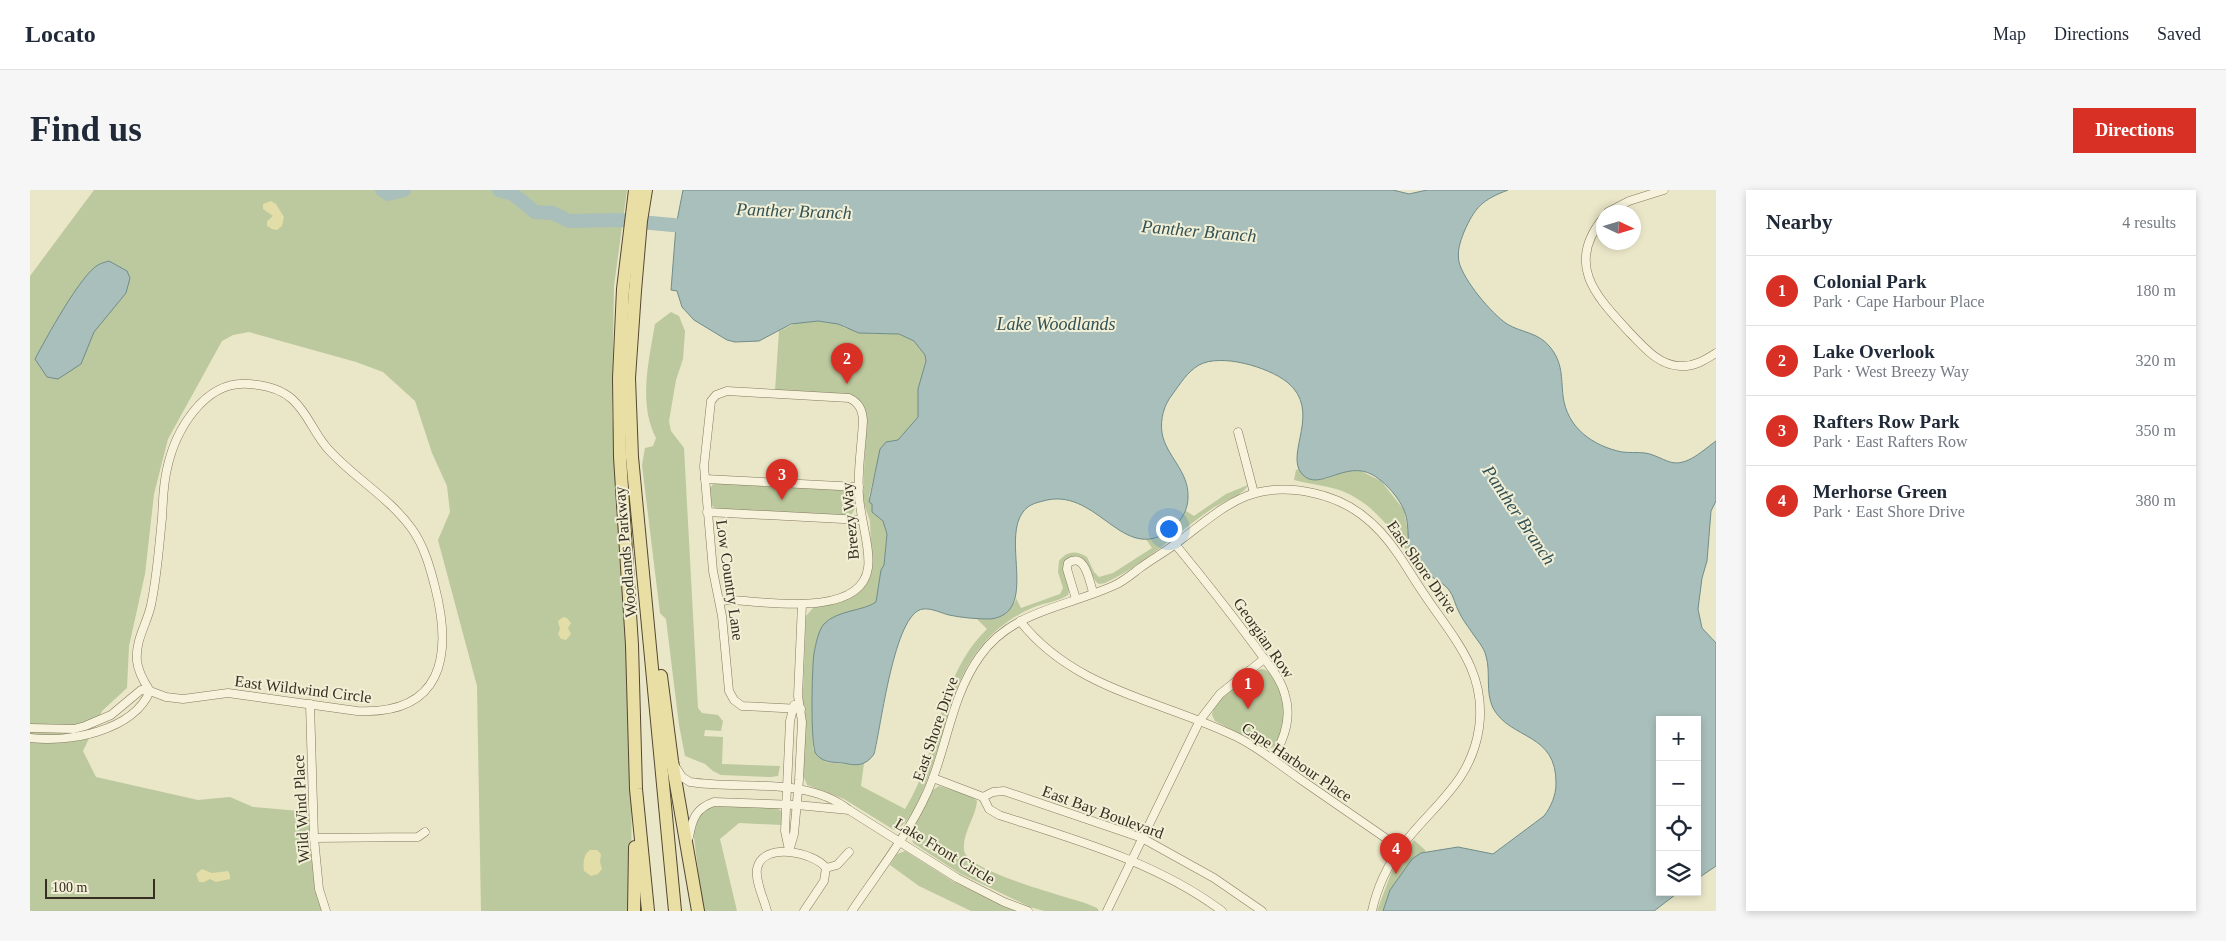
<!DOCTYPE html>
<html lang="en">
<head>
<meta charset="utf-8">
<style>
	:root { --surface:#fff; --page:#f6f6f7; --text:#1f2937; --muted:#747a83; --line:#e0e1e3; --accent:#d93025 }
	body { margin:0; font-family:"Times New Roman",serif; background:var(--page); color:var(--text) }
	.controls { position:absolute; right:15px; bottom:15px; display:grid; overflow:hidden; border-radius:0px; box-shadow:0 2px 8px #0003 }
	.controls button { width:45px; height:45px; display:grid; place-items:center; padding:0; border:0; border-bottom:1px solid var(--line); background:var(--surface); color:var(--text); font:25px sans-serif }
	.compass { position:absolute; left:1566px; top:15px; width:45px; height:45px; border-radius:50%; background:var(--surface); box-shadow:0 2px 8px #0003; rotate:94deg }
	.scale { position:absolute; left:15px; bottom:12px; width:110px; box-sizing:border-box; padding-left:5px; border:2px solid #372f21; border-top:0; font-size:14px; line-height:18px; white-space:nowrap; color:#372f21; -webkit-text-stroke:4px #f2efd7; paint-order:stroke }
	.you { position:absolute; left:1138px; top:338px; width:18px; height:18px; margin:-12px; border:4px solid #fff; border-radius:50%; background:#1a73e8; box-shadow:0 0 0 8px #1a73e833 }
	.badge { display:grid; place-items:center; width:32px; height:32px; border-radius:50%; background:var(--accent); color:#fff; font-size:16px; font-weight:700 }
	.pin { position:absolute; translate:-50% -41px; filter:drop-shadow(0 1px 2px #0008) }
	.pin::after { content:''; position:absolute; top:26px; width:18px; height:15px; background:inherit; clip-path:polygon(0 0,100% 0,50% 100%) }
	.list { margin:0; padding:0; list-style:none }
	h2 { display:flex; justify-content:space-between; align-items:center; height:65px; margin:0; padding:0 20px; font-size:21px }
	h2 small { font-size:16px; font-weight:400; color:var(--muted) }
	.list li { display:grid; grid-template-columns:32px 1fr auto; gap:15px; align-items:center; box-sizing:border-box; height:70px; padding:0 20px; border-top:1px solid var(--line) }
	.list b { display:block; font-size:19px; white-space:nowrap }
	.list p { margin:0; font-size:16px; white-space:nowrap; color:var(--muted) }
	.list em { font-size:16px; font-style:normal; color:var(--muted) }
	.icon { flex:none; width:28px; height:28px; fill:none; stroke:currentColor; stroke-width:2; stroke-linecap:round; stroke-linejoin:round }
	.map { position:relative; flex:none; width:1686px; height:721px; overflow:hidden; border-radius:0px }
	header { display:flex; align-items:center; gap:30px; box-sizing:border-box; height:70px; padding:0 25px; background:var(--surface); border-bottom:1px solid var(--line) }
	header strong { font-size:24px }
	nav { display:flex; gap:28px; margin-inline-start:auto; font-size:18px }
	.intro { display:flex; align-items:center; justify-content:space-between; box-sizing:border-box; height:120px; padding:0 30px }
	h1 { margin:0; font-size:35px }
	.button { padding:12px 22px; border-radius:0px; background:var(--accent); color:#fff; font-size:18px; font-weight:700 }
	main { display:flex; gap:30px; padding:0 30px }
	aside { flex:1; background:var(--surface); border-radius:0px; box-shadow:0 2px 8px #0003 }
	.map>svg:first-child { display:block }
</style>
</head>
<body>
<header>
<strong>Locato</strong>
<nav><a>Map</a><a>Directions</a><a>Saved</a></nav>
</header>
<div class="intro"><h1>Find us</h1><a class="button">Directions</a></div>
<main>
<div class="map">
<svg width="1686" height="721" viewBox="0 0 1686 721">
	<rect width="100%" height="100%" fill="#eae6c8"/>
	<g fill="#bcc89d">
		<polygon points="64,0 597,0 584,96 582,223 602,563 601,721 451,721 447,496 408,350 420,322 417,296 402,263 385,211 353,182 326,172 219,142 203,145 192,151 138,249 124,304 115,384 99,456 97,498 72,521 53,561 66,587 168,610 200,607 223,617 280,622 286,695 292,721 0,721 0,86"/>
		<path d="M 641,122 L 649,126 L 655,141 L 653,169 L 646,190 L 639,231 L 641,241 L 654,258 L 668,518 L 672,523 L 688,525 L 693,531 L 691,541 L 675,540 L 674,546 L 693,547 L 692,574 L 750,576 L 748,586 L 741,587 L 691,585 L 683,581 L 675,574 L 655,566 L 649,535 L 636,429 L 630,423 L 612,275 L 615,258 L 623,256 L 626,248 C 608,213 619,170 625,134 Z"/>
		<path d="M 788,131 L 808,134 L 815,138 L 842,144 L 869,144 L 884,151 L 895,165 L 896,171 L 888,199 L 888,227 L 868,250 L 856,252 L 849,266 L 839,306 L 842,314 L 853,331 L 857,344 L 854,375 L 851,380 L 846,412 C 837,419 813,421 800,430 C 776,445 783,531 783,559 L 796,572 L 823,575 L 834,573 L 831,596 L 875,619 C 910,563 907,487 957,439 L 946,428 L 968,428 L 985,412 L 986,408 L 991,418 L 1030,404 L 1033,398 L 1028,382 L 1029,371 C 1037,361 1046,360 1057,367 L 1064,382 L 1069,387 L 1083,383 L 1122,358 L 1116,349 C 1134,347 1147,336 1156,321 L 1164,326 L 1196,304 L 1218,295 C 1215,304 1192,312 1183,318 C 1146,343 1116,374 1075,393 L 1069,394 C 1058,388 1056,349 1035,374 L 1039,400 L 1038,405 C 1028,412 1013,413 1002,418 C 967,433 942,461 928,496 C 918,521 891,636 864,640 L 814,609 L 777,595 L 770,577 L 776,426 L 783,418 L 832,399 L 842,379 L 840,331 L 833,311 L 836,225 L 831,213 L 745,201 L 749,141 L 768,132 Z"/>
		<path d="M 1269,279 L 1273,285 L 1296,289 L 1315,281 L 1329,280 L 1351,291 L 1374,320 L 1383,371 C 1363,341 1342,310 1306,299 C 1293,295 1278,294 1264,290 L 1266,280 Z"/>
		<polygon points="684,293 818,300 824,305 825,318 822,324 817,326 686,319 680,314 680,298"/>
		<path d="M 1232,479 C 1239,480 1241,486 1245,492 C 1258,513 1255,535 1245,556 L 1238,559 L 1185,531 L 1182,525 C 1183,512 1219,482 1232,479 Z"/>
		<path d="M 909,596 L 942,606 L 947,611 C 946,627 932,643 934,660 C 936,681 1034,706 1055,713 L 1067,718 L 1069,721 L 1014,721 L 1000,717 L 929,683 L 883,653 L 880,642 L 903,600 Z"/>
		<path d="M 685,615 L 745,617 C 754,621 753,626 752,635 L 709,633 L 690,649 L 707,721 L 673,721 L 663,639 L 670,624 Z"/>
		<polygon points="1384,650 1396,661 1382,669 1359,702 1353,721 1347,721 1362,681"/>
		<polygon points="875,661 924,692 986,721 941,721 889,696 860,675 867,664"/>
	</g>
	<g fill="#e3dda8">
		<polygon points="241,11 246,14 254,27 252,36 247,40 242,39 237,36 237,31 243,26 233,19 233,14"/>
		<polygon points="533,427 537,428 541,433 538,438 541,444 536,450 531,449 528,444 530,439 528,431"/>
		<path d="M 560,660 L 567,660 L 571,664 L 570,672 L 572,679 L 568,684 L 561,686 L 554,681 C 553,673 553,665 560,660 Z"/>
		<polygon points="172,679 182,683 198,681 200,685 200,689 186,692 180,689 174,692 169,692 166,684"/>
	</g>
	<g fill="#a9bfbc" stroke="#708d8a">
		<path d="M 653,0 L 1363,0 L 1379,4 L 1397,0 L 1478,0 C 1452,10 1445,17 1434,42 C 1430,52 1427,61 1429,72 C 1434,91 1461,123 1477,134 C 1492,143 1508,142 1520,157 C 1533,173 1531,187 1533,206 C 1537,238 1563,256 1592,262 C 1600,263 1607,262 1615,263 C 1623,264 1631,269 1640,272 C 1657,277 1673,260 1686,251 L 1686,311 L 1681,321 L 1677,371 L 1672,388 L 1668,419 L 1672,438 L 1686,453 L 1686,676 L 1667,689 L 1667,530 L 1630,530 L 1630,702 L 1649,702 L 1624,721 L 1353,721 L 1360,700 L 1382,669 L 1391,663 L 1428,657 L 1463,664 L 1514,626 C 1521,617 1526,605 1526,594 C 1527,542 1480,550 1463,518 C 1455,501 1461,483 1456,466 C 1454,457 1446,449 1441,441 C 1437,435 1432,429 1429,422 C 1425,415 1424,406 1419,400 C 1410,388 1391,385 1383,371 C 1377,359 1379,344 1377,331 C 1375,314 1358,294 1343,285 C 1315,269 1289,303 1272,284 C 1254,264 1293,221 1257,192 C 1238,177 1191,163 1169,175 C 1157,182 1150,194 1142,205 C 1134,215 1130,229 1132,243 C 1136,266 1159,281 1158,307 C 1158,323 1148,336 1134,344 C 1090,369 1065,296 1013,311 C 1005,313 998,315 993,322 C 971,351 1009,422 961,429 C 948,429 933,428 919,425 C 911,423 902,418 893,419 C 864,422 851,538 844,564 C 837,574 830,576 818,574 C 807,571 795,575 786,564 C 780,556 782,476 784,463 C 786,454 788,441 794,434 C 807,420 834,421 846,412 L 851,380 L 854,375 L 857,344 L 853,331 L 842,322 L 842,314 L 839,312 L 850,259 L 856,252 L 868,250 L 888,227 L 888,199 L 896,171 L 895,165 L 884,151 L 869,144 L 829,143 L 808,134 L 788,131 L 761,134 L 729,151 L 705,152 L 697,150 L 664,130 L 652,117 L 647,101 L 641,100 L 646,36 Z"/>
		<path d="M 79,71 L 97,81 L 100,88 L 96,103 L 64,142 L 51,174 L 28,189 L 17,187 L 5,169 C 15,150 51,84 68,75 C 71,73 76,72 79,71 Z"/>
	</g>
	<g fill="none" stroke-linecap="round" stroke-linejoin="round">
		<g stroke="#a9bfbc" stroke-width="14">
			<polyline points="352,0 358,4 374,0"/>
			<polyline points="469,0 483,4 505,22 523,23 539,31 589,30 664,37"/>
		</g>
		<g stroke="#85795f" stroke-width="9">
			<g id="minor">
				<polyline points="1578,22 1599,11 1634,0"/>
				<path d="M 1574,27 C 1534,75 1567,107 1600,143 C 1614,157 1628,175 1650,176 C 1664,177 1675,170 1686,163"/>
				<polyline points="1208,242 1224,303"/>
				<polyline points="675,289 829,297"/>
				<polyline points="677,322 832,330"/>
				<path d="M 1145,354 C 1173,388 1199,421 1225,456 C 1236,472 1250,486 1255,505 C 1262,527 1254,550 1242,569"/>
				<path d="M 1046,409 L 1037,379 L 1038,373 C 1055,362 1059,390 1063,402"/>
				<path d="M 690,411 L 702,410 C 736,412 831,428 838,378 C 841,359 830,327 829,306 C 827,281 832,255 833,230 C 832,219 829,213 819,208 L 697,201 L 686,205 L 681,211 L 674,276 L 683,381 L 692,426 L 699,501 L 704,510 L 712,516 L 771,519"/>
				<path d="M 990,431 C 1045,501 1132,510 1207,547 C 1229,558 1250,575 1270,589 C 1303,612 1337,635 1370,658"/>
				<polyline points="280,514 284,648 289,699 296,721"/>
				<path d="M 0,538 L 44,539 L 55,536 L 81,525 L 111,500 L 120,501 L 136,507 L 153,509 L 198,503 L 327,521 C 412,525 423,467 405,397 C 400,377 394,356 382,339 C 359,307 324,288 298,259 C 284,244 278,223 262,209 C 251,199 233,195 219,194 C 174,190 145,241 137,279 C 133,295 133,312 132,328 C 129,357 127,387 121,415 C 117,434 105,450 107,471 C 108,482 114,492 120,501"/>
				<path d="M 0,548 C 39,553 103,541 120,501"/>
				<path d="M 645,576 L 652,587 L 660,592 C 710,600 777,586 819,620 L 927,688 L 974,712 L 998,721"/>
				<path d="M 903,588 L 953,607 L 959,619 L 969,625 C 1046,650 1126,672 1192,721"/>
				<polyline points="953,607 963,602 974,601 1112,648 1184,688 1232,721"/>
				<path d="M 659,647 C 662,629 666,618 684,612 L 767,615 L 819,620"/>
				<polyline points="284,648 388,647 395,642"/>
				<polyline points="759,660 755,641 760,531 764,515"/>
				<polyline points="759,661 764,644 769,590 772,532 768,506 772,414"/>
				<polyline points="796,678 807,675 819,662"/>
				<path d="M 737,721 C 734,709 725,691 727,679 C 732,651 784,662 796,678 L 794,691 L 774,721"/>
				<path d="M 822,721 C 850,679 886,635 903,588 C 918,548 924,502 950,466 C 982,420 1038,417 1085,395 C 1094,391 1102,384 1110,378 C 1121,370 1133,363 1144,355 C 1193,319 1217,289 1283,303 C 1321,311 1347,333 1368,364 C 1377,377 1385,391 1394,404 C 1423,448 1457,481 1449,538 C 1441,593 1402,616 1372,656 C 1357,676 1347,698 1342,721"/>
				<polyline points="1077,721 1170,530 1190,504 1234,469"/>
			</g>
		</g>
		<g stroke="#534732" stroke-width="14">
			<g id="primary">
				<polyline points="605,0 593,99 589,188 590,267 602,455 606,599 618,721"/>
				<polyline points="616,0 611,31 605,101 599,188 602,267 645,721"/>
				<polyline points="631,486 642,571 668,721"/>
				<polyline points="604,721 605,657"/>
			</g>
		</g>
		<use href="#minor" stroke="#f6f2db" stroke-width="8"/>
		<use href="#primary" stroke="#e9dfa4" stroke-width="12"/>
	</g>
	<g text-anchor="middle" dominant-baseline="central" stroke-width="4" stroke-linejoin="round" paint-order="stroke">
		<g font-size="16" fill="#372f21" stroke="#f2efd7">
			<text transform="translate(820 331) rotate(-95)">Breezy Way</text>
			<text transform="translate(595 362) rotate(-95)">Woodlands Parkway</text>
			<text transform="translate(1392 377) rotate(55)">East Shore Drive</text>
			<text transform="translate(700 390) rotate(82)">Low Country Lane</text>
			<text transform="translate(1234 448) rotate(55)">Georgian Row</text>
			<text transform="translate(273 499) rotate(7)">East Wildwind Circle</text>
			<text transform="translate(905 539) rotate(-71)">East Shore Drive</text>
			<text transform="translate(1267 572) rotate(34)">Cape Harbour Place</text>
			<text transform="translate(271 619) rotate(-93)">Wild Wind Place</text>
			<text transform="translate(1073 622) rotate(20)">East Bay Boulevard</text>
			<text transform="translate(915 661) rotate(31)">Lake Front Circle</text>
		</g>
		<g font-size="18" font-style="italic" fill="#325155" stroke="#f2efd7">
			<text transform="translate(764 21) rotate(2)">Panther Branch</text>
			<text transform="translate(1169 41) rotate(5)">Panther Branch</text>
			<text x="1026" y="134">Lake Woodlands</text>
			<text transform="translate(1489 325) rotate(56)">Panther Branch</text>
		</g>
	</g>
</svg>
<div class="controls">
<button>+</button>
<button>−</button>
<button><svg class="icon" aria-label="locate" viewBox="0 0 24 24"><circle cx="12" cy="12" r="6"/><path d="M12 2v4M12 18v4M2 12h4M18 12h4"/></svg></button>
<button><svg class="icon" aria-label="layers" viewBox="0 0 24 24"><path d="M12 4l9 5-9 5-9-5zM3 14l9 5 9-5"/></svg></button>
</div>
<svg class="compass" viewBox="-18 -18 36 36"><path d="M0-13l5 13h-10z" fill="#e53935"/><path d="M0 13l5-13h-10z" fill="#747a83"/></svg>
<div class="scale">100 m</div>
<div class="you"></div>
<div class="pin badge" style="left:1218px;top:519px">1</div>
<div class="pin badge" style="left:817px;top:194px">2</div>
<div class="pin badge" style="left:752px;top:310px">3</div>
<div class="pin badge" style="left:1366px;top:684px">4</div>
</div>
<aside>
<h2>Nearby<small>4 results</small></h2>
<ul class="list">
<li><span class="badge">1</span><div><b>Colonial Park</b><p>Park · Cape Harbour Place</p></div><em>180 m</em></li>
<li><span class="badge">2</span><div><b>Lake Overlook</b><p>Park · West Breezy Way</p></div><em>320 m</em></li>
<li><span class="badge">3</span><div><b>Rafters Row Park</b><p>Park · East Rafters Row</p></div><em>350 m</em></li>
<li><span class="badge">4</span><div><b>Merhorse Green</b><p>Park · East Shore Drive</p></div><em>380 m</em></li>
</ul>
</aside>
</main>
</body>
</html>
